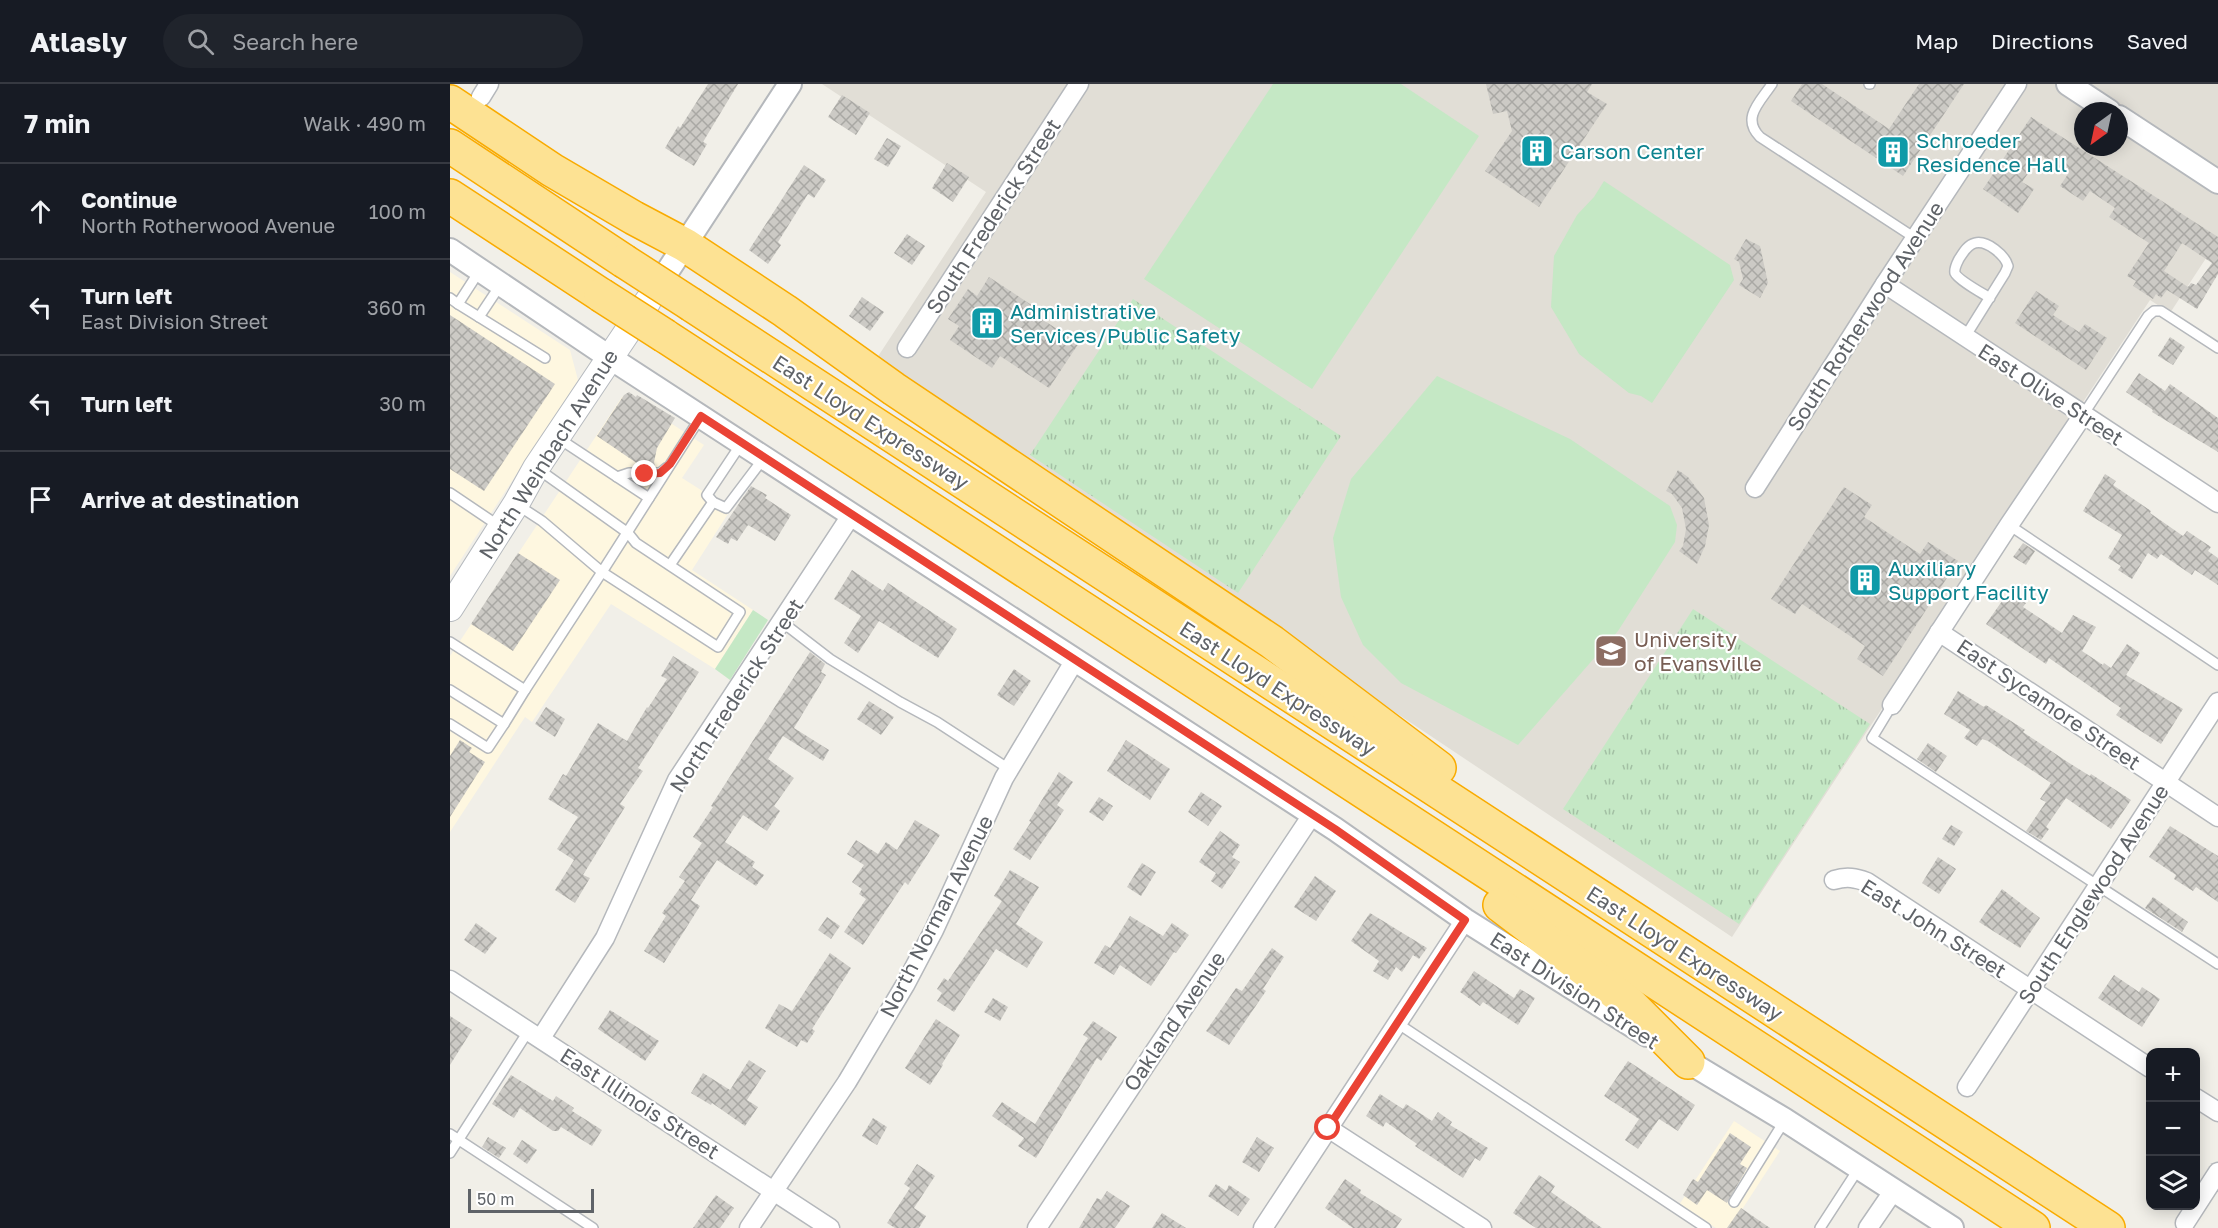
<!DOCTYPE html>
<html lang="en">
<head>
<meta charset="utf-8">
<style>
	:root { --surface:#171b24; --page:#20242c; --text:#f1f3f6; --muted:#9ea1a6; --line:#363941 }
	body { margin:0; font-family:"Golos Text",sans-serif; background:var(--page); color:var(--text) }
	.controls { position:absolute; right:18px; bottom:18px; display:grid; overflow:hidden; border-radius:12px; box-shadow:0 3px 15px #0003 }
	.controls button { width:54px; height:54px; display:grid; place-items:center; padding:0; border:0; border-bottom:2px solid var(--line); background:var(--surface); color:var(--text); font:30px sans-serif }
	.compass { position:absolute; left:1624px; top:18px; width:54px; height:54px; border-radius:50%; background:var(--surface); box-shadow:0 3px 15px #0003; rotate:213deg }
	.scale { position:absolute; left:18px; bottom:15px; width:126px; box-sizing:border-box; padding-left:6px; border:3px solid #5f6368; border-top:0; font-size:16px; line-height:21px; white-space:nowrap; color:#5f6368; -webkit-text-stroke:4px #fff; paint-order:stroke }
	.stop { position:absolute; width:18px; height:18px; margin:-14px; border:4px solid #ea4335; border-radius:50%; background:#fff }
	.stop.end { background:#ea4335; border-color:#fff; box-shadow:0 2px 6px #0008 }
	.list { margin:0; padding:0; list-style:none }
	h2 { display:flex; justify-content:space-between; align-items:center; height:78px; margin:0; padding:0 24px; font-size:26px }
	h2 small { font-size:20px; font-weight:400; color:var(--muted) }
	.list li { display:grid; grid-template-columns:39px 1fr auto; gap:18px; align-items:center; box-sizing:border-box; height:96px; padding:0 24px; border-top:2px solid var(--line) }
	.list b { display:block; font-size:22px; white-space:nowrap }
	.list p { margin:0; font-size:20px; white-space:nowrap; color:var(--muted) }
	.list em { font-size:20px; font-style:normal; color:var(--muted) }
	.icon { flex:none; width:33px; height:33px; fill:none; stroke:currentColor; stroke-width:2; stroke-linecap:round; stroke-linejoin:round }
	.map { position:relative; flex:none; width:1768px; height:1144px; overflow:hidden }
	header { display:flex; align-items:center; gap:36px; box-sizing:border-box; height:84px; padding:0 30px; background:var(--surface); border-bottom:2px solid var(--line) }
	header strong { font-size:28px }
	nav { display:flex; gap:33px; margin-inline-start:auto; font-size:21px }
	.search { width:420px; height:54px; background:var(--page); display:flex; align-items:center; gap:15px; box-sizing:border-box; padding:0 21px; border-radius:33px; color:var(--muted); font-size:22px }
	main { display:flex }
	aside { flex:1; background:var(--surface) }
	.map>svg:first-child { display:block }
</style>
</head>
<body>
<header>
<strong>Atlasly</strong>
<div class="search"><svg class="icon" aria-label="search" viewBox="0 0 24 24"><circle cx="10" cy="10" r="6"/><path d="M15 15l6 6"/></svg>Search here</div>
<nav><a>Map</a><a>Directions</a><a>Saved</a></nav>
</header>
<main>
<aside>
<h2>7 min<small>Walk · 490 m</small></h2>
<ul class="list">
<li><svg class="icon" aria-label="ahead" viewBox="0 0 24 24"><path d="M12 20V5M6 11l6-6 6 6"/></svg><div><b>Continue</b><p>North Rotherwood Avenue</p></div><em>100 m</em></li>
<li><svg class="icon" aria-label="left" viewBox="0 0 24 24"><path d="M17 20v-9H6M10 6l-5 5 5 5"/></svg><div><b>Turn left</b><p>East Division Street</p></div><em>360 m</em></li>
<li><svg class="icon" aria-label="left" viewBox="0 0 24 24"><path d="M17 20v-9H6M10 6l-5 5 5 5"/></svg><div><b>Turn left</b></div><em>30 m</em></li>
<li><svg class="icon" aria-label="arrive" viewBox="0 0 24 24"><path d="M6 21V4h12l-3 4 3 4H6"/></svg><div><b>Arrive at destination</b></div></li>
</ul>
</aside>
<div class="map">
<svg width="1768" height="1144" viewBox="0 0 1768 1144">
	<defs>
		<pattern id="park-tufts" width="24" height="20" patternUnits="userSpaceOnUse" patternTransform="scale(1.5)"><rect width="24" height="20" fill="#c5e8c5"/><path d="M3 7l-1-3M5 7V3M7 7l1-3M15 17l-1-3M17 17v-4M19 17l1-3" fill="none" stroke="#a3c0a4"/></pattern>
		<pattern id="building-cross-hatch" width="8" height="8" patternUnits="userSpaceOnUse" patternTransform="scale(1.5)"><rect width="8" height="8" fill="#cccac5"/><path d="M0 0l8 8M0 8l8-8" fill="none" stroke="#a9a8a4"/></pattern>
	</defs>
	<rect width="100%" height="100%" fill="#f1efe8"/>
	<g fill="#fef7e0">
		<polygon points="0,188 120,266 128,296 0,492"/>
		<polygon points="178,311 254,361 232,394 281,425 242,486 303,526 265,585 161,520 82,638 75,633 0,748 0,572 172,313"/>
		<polygon points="1284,1037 1330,1067 1280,1144 1266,1144 1229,1121"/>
	</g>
	<path fill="#e1ded6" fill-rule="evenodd" d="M 372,0 L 1768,0 L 1768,156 L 1720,229 L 1700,216 L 1282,853 L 423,280 L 536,108 ZM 1633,27 L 1669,27 L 1669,63 L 1633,63 Z"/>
	<g fill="#c5e8c5">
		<polygon points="823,0 951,0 1029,52 862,305 694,195"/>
		<polygon points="1154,97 1280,181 1284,196 1202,319 1191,312 1179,309 1129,270 1101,223 1104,172 1127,131 1144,113"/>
		<polygon points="987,292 1120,355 1220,422 1227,441 1225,458 1168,547 1068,661 951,599 913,561 891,513 883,454 901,395"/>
		<polygon points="303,526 318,536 280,596 265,585"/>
	</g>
	<g fill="url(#park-tufts)">
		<polygon points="683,215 891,352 788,509 580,371"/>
		<polygon points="1243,525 1420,640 1289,840 1113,725"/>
	</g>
	<g fill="url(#building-cross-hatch)" fill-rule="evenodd">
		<polygon points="258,0 288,0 253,58 257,60 244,82 215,64 228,42 230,44"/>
		<polygon points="1036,0 1142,0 1137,8 1157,20 1089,123 1035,87 1062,47 1057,27 1043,30"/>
		<polygon points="1352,0 1372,0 1439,45 1469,0 1514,0 1453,92 1341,17"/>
		<polygon points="392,11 420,29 406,51 378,33"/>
		<path d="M 1581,33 L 1768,153 L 1768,190 L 1747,225 L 1717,206 L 1711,214 L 1706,210 L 1703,215 L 1683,202 L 1686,197 L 1677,192 L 1699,159 L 1659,133 L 1665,124 L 1640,107 L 1633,117 L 1610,102 L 1618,90 L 1591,71 L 1572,98 L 1584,105 L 1568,129 L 1533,105 ZM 1732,159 L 1762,179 L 1746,201 L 1741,199 L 1738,203 L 1714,187 Z"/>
		<polygon points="437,54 451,62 438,83 424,75"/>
		<polygon points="497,79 519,93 503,118 482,104"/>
		<polygon points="354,81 376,96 364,114 358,110 328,158 331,161 318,180 299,166"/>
		<polygon points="457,150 475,162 462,181 444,169"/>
		<polygon points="1296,155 1310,162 1318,199 1310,214 1289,201 1293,195 1289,178 1284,175"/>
		<polygon points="539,193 583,222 579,227 629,259 599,304 550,272 542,284 500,256 509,242 498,235 518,205 527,212"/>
		<polygon points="1586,207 1609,222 1603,231 1629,248 1635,240 1657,254 1636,286 1565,239"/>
		<polygon points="412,213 434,228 420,247 399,232"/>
		<polygon points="0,231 105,300 34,407 0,385"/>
		<polygon points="1720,253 1735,263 1723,281 1708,272"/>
		<polygon points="1689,289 1715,307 1720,300 1768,334 1768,368 1702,328 1703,326 1676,308"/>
		<polygon points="179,308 186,313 187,311 225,334 207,364 204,378 205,382 191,382 147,352 174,311"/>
		<polygon points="1228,386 1238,393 1254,414 1259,441 1255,462 1247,480 1229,467 1233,462 1236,445 1232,424 1222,410 1216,407"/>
		<polygon points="1655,390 1666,397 1663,401 1701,427 1700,429 1733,452 1737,447 1761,463 1758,467 1768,474 1768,501 1745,486 1742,491 1711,470 1707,475 1698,469 1682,495 1668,486 1671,482 1658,474 1672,451 1633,427"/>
		<polygon points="301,402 317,411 315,414 341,431 325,457 298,441 287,457 281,454 278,460 266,453"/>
		<polygon points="1394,403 1422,421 1414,433 1470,470 1478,458 1508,477 1433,592 1407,575 1415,562 1352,520 1345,530 1321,515"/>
		<polygon points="1573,459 1585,467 1576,481 1563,473"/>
		<polygon points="68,469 110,496 63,567 21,540"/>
		<polygon points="402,486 433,507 438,499 507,545 488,574 429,537 408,569 394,559 411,532 384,515"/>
		<polygon points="1559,507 1576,519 1573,523 1612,549 1623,531 1646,543 1632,567 1653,581 1654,579 1661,584 1677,560 1690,569 1676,591 1733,625 1711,660 1666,631 1671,624 1599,574 1596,580 1536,540"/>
		<polygon points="360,568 375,580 371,588 376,591 344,644 379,666 373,677 333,652 318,675 344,694 324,722 330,727 317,747 293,731 275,758 305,778 302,783 314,791 306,802 267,776 241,816 250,822 214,879 194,867 216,832 212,829 235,797 229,793 252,759 243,753 263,723 261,722"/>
		<polygon points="223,572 249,588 188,684 193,687 170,720 175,723 133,791 140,794 125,819 105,806 124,776 107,765 128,733 98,715 113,690 116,692 148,639 177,657 197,623 198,624 217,595 211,592"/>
		<polygon points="564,585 581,597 564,622 547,611"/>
		<polygon points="1508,607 1534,623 1536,621 1575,646 1573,648 1616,677 1640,692 1641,690 1681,716 1661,745 1616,714 1596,743 1599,745 1591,756 1576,747 1596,718 1590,715 1601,699 1538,657 1532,655 1527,662 1514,654 1520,646 1494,630"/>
		<polygon points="419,617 444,633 431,651 407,635"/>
		<polygon points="96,623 115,635 105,653 85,640"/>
		<polygon points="10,656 22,664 19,668 35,678 0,733 0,672"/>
		<polygon points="676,656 720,685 700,716 657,687"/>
		<polygon points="1478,659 1497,672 1486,688 1467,675"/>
		<polygon points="609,688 623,698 607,721 614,726 580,776 563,765 581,738 579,737"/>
		<polygon points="751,708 772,722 758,742 738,728"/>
		<polygon points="649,713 663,722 653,737 639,728"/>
		<polygon points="465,736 490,751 458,801 455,798 413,861 394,848 416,815 409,810 412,805 402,798 414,781 397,770 406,756 428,770 436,758 447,766"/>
		<polygon points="1501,741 1513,748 1504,762 1492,755"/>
		<polygon points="1720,742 1768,772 1768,818 1746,803 1743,807 1724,795 1726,791 1699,773"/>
		<polygon points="770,747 790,761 782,773 790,778 772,805 761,797 766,789 749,778"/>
		<polygon points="1488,773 1506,785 1489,810 1472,799"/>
		<polygon points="692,779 706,788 691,812 677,803"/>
		<polygon points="560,786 589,803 566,840 593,858 577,884 546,865 504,928 487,917 492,909 487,905 494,894 498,897 552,817 544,812"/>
		<polygon points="865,792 886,807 866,837 844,823"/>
		<polygon points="1552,805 1590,834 1570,864 1529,838"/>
		<polygon points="1703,813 1738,838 1732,848 1695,824"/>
		<polygon points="920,829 977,864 969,875 963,871 952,888 946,883 938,896 923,887 929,877 901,857"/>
		<polygon points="680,832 713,852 722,839 739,851 726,869 724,868 701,902 670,881 664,891 644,879 655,861 660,864"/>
		<polygon points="377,833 390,842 381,855 368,846"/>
		<polygon points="26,839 47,854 35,870 14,856"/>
		<polygon points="822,864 834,873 813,905 816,907 779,961 756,947 786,904 792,907"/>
		<polygon points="380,869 401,884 362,945 365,947 357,959 351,956 347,963 315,944 329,920 342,927"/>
		<polygon points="1024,887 1064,914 1070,905 1085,914 1068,941 1033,918 1030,922 1010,908"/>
		<polygon points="1664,891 1689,908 1692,903 1710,915 1692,943 1648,914"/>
		<polygon points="543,914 558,923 550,937 534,928"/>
		<polygon points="160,926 209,957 195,977 148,945"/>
		<polygon points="0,932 22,946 0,981"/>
		<polygon points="486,935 510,951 492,980 493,981 480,1001 455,984"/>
		<polygon points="643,937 667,953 651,977 647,974 586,1074 568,1062 574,1054 542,1032 552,1018 585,1040 638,954 633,951"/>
		<polygon points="299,976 316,987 297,1016 308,1023 295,1042 262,1019 261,1021 241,1009 253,989 280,1006"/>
		<polygon points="1178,977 1245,1021 1228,1047 1209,1035 1188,1065 1175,1056 1189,1035 1154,1012"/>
		<polygon points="61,991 103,1017 106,1012 124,1024 122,1027 152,1046 142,1062 111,1043 108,1047 103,1047 70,1024 64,1034 42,1020"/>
		<polygon points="930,1010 953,1025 956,1020 982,1037 988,1028 1002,1038 1000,1041 1038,1064 1030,1077 1025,1074 1013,1094 965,1062 967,1060 936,1038 933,1043 916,1032"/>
		<polygon points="423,1034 437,1043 427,1061 412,1052"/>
		<polygon points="1280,1049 1301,1063 1290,1080 1297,1084 1277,1119 1257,1106 1247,1121 1233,1111 1243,1095 1248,1098"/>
		<polygon points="38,1053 56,1064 49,1074 32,1063"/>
		<polygon points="807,1053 824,1064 809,1088 792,1078"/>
		<polygon points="72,1056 87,1066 77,1080 63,1070"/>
		<polygon points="467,1080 485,1092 464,1124 476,1132 469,1144 445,1144 437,1139 460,1104 454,1100"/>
		<polygon points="1089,1091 1105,1102 1101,1108 1152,1144 1086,1144 1063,1129"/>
		<polygon points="895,1095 911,1106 910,1109 952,1135 946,1144 903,1144 875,1124"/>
		<polygon points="766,1100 776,1107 779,1101 800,1115 788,1132 758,1112"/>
		<polygon points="657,1107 680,1122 665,1144 629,1144 647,1114 651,1116"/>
		<polygon points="266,1111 284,1124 270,1144 243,1144"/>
		<polygon points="1291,1124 1320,1144 1277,1144"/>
		<polygon points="712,1129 736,1144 702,1144"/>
	</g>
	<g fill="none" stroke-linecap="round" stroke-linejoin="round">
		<g stroke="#b5b8bc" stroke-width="12">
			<g id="service">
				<path d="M 1322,0 C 1310,18 1291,34 1310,53 L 1465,154"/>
				<polyline points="1419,0 1420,0"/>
				<polyline points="0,214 8,220 30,186"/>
				<polyline points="8,220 95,274"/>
				<polyline points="29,233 51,200"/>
				<path d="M 1515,253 L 1555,189 L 1558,182 C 1555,171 1537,156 1525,159 C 1517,161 1513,169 1509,175 C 1507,179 1504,184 1505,189 C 1508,196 1532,209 1540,214"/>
				<polyline points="1633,331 1698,232 1704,227 1711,227 1768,264"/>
				<polyline points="108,354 199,414"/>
				<polyline points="291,360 257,411 263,418 276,424 313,375"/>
				<polyline points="88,385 178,449 186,459 290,528 268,563 152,488 250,334"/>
				<polyline points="167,393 179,389 210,389 216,384"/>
				<polyline points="0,409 49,442"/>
				<polyline points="1559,441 1768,581"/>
				<polyline points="220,481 263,418"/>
				<polyline points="332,538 380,575 450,618 487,638 559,685"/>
				<polyline points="0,558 75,606 152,488 92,437 66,420"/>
				<polyline points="0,606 54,640 38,664 0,640"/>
				<polyline points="1442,621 1422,654 1768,880"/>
				<polyline points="54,640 75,606"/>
				<polyline points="947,939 1256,1144"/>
				<polyline points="0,1050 143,1144"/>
				<polyline points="0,1069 79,946"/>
				<polyline points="1284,1118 1335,1036"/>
				<polyline points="1370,1144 1409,1084"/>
			</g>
		</g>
		<g stroke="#b5b8bc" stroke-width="21">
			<g id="minor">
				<polyline points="31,13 39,0"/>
				<polyline points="1435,200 1768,419"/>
				<polyline points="457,264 629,0"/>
				<polyline points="1305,404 1435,200 1567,0"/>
				<polyline points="1489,548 1768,733"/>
				<polyline points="1442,621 1559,441 1633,331"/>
				<path d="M 1384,796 C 1397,792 1406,794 1417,798 L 1700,984"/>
				<polyline points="0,896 380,1144"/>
				<polyline points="91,954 155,854 227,696 402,430"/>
				<polyline points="1517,1003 1768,618"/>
				<polyline points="1746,1014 1768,1028"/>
				<polyline points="878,1044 1032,1144"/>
				<polyline points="1735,1139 1768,1088"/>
				<polyline points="299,1144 397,998 455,901 484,846 554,694 625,576"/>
				<polyline points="587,1144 862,731"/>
				<polyline points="813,1144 1015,836"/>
				<polyline points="1418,1144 1444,1106"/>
			</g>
		</g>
		<g stroke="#b5b8bc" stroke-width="26">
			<g id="tertiary">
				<polyline points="1618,0 1659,27"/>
				<polyline points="1669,33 1768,98"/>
				<polyline points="0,166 159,273 885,745 1015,836 1197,951"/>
				<polyline points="202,211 340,0"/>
				<polyline points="1227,971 1335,1036 1502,1144"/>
			</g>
		</g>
		<g stroke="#b6babf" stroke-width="28">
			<polyline id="secondary" points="0,524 66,420 86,384 198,217"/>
		</g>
		<g stroke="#f9ab00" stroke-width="36">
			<g id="motorway">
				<polyline points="0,18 102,86 184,134 235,161 335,227 444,305 822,558 989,684"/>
				<polyline points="0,62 174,177"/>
				<polyline points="0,112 151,211"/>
				<polyline points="242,221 1658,1144"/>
				<polyline points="215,252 1583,1144"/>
				<polyline points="1050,821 1180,920 1238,978"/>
			</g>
		</g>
		<use href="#service" stroke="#fff" stroke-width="9"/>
		<use href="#minor" stroke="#fff" stroke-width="18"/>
		<use href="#tertiary" stroke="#fff" stroke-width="22"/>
		<use href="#secondary" stroke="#fff" stroke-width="26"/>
		<use href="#motorway" stroke="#fde293" stroke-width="33"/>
		<g stroke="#f9ab00" stroke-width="36" stroke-linecap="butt">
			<g id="motorway-bridge">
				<polyline points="174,177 242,221"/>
				<polyline points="151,211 215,252"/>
			</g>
		</g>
		<use href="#motorway-bridge" stroke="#fde293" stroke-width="33"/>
	</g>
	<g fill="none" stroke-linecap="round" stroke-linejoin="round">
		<polyline stroke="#ea4335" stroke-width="8" points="195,390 210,389 220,380 251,332 885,745 1015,836 878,1044"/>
	</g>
	<defs>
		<g id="building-square" transform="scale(1.725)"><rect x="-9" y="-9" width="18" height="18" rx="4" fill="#0f9aa8" stroke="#fff"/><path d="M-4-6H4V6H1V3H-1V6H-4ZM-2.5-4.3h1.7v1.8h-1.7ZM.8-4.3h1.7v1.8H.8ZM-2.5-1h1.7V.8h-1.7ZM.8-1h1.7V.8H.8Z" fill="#fff"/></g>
		<g id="university-square" transform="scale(1.725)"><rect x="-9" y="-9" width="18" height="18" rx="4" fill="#8d6e63" stroke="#fff"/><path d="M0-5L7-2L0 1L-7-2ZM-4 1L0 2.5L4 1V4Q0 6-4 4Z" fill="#fff"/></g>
	</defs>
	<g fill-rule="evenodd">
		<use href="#building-square" x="1087" y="67"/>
		<use href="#building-square" x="1443" y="68"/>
		<use href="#building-square" x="537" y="239"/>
		<use href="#building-square" x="1415" y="496"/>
		<use href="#university-square" x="1161" y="567"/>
	</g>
	<g text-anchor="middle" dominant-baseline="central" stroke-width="4.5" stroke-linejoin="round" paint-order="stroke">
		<g font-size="21" fill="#0d838f" stroke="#fff" text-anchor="start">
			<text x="1466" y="56">Schroeder<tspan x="1466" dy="24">Residence Hall</tspan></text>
			<text x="1110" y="67">Carson Center</text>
			<text x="560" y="227">Administrative<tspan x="560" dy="24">Services/Public Safety</tspan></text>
			<text x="1438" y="484">Auxiliary<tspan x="1438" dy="24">Support Facility</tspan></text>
		</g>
		<g font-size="21" fill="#5f6368" stroke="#fff">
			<text transform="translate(543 132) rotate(-57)">South Frederick Street</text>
			<text transform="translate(1415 232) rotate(-57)">South Rotherwood Avenue</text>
			<text transform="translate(1601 310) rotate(33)">East Olive Street</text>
			<text transform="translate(421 338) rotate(33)">East Lloyd Expressway</text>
			<text transform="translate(98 370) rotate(-58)">North Weinbach Avenue</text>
			<text transform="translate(828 604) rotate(33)">East Lloyd Expressway</text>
			<text transform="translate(286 611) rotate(-57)">North Frederick Street</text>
			<text transform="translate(1599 620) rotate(34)">East Sycamore Street</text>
			<text transform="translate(1643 810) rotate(-57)">South Englewood Avenue</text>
			<text transform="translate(486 832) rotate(-63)">North Norman Avenue</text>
			<text transform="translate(1484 844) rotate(32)">East John Street</text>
			<text transform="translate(1235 869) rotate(33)">East Lloyd Expressway</text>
			<text transform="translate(1125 906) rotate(33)">East Division Street</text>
			<text transform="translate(724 937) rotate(-56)">Oakland Avenue</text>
			<text transform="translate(190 1019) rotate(33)">East Illinois Street</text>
		</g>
		<g font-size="21" fill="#785e54" stroke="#fff" text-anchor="start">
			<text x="1184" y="555">University<tspan x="1184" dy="24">of Evansville</tspan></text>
		</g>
	</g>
</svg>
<div class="controls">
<button>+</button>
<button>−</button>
<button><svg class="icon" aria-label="layers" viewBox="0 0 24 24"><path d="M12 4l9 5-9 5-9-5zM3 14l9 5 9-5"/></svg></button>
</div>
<svg class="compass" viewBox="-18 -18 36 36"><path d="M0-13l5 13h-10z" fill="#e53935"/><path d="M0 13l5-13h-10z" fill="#9ea1a6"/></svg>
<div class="scale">50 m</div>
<div class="stop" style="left:878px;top:1044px"></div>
<div class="stop end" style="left:195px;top:390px"></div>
</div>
</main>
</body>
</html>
